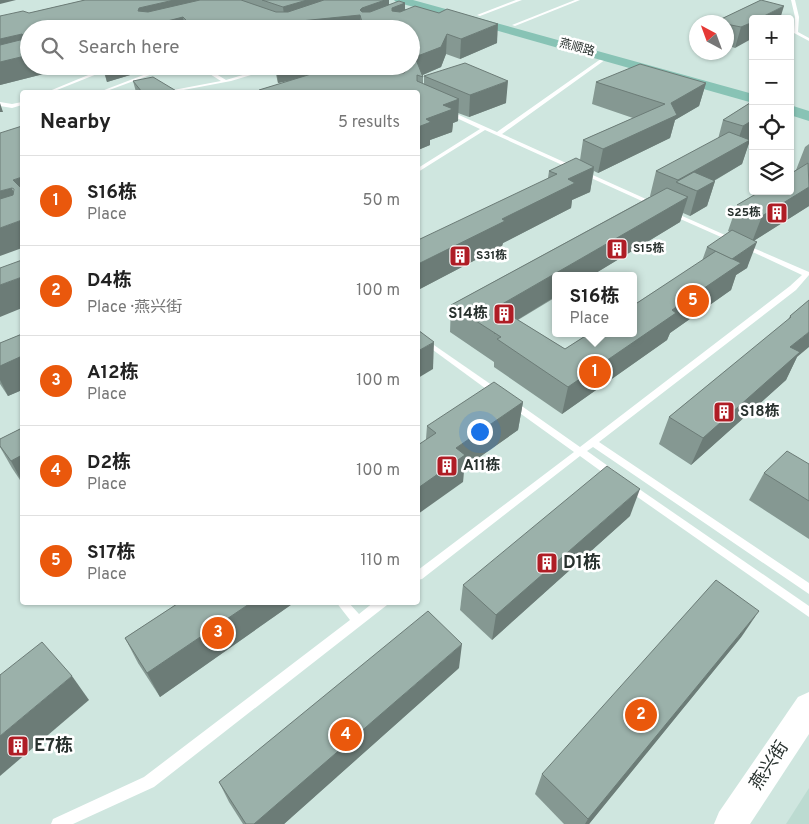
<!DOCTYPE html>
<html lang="en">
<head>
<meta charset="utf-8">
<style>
	:root { --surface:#fff; --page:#f2f2f2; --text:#222; --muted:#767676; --line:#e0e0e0; --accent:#ea580c }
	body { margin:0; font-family:Overpass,"Noto Sans SC",sans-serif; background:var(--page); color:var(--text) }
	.controls { position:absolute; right:15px; top:15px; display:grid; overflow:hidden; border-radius:5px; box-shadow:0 1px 4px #0004 }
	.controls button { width:45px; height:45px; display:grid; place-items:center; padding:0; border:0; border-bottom:1px solid var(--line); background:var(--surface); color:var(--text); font:25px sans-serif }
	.compass { position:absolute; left:689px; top:15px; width:45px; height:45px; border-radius:50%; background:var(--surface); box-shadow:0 1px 4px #0004; rotate:319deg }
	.you { position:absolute; left:479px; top:431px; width:18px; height:18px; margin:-12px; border:4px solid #fff; border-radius:50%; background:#1a73e8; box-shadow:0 0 0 8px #1a73e833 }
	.badge { display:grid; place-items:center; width:32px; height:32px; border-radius:50%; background:var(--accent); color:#fff; font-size:16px; font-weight:700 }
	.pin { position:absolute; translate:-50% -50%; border:2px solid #fff; box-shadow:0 1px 5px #0006 }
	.popup { position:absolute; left:552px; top:272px; width:85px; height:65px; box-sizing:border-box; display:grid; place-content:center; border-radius:5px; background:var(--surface); filter:drop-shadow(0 1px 4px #0005); font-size:16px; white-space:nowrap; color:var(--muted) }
	.popup b { font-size:19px; color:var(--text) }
	.popup::after { content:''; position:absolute; left:50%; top:100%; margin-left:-10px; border:10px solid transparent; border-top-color:var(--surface) }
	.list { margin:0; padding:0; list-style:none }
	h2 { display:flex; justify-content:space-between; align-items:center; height:65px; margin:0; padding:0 20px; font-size:21px }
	h2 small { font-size:16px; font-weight:400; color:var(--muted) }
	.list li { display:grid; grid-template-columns:32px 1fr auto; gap:15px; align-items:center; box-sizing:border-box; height:90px; padding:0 20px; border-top:1px solid var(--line) }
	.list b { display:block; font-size:19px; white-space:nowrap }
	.list p { margin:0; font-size:16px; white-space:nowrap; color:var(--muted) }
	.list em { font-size:16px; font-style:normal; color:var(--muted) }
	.icon { flex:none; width:28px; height:28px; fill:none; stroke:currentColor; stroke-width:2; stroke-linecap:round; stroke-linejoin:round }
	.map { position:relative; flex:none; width:809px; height:824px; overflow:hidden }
	.search { position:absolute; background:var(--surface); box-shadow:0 1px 4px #0004; left:20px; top:20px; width:400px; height:55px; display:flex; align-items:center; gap:12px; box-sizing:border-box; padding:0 18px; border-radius:28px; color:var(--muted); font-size:19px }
	.panel { position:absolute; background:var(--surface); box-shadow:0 1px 4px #0004; left:20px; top:90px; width:400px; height:515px; border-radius:5px }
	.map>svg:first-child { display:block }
</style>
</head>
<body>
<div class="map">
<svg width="809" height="824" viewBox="0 0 809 824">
	<rect width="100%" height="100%" fill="#cfe6df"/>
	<polygon fill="#bcdbd1" points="809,788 809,824 786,824"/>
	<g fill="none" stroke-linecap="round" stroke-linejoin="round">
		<g fill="#fff" fill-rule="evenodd">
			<polygon points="516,0 522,0 480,16 477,15"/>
			<polygon points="575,0 580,0 515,26 512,25"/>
			<polygon points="791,0 795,0 799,17 798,32 809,38 809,41 794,33 795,17"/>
			<polygon points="605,56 609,57 502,134 657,204 657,206 653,206 485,130 418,172 418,168 480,129 446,113 446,111 450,111 497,132"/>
			<polygon points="110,66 117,66 52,92 47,92"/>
			<polygon points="167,66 174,66 104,92 99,92"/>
			<polygon points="197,66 203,66 226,80 273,66 281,66 231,81 173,92 166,92 168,91 221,81"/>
			<polygon points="0,102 12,104 22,102 22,105 12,108 0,106"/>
			<polygon points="671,211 734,239 735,240 732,242 730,241 669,214 669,212"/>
			<polygon points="744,244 809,272 809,275 796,290 599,442 809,583 809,594 593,447 587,451 615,471 617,474 615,477 609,477 580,456 422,579 418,580 418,570 574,452 510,406 509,404 510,402 516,402 580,447 790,286 802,275 742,247 741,246"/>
			<polygon points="418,334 499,390 500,392 499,394 493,394 418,339"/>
			<polygon points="629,482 809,606 809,617 626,489 624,486 626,483"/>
			<polygon points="336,602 348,602 359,614 374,602 388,602 387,605 154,787 73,824 51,824 53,819 144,777 350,620"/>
		</g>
		<polygon fill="#fff" fill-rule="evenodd" points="809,692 809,734 750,824 714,824 719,812 798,697"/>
		<g fill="#88c3b5" fill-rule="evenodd">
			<polygon points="394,0 413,0 753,94 753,103 396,2"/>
			<polygon points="790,105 809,111 809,121 790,115"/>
		</g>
	</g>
	<g fill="#859892">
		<polygon points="85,0 389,0 389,5 405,3 405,9 497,43 460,59 446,54 441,67 423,75 423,84 424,84 424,76 506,103 469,117 458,113 458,121 453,123 452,132 430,140 430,145 418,150 418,92 259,92 259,90 292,80 278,83 274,66 411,66 411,29 29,29 29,66 75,66 0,85 0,16 29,13"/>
		<polygon points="761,0 735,48 726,45 726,22 717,22 717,21"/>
		<polygon points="102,66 160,66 107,82"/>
		<polygon points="133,81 178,92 136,92"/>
		<polygon points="596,82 706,83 699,106 675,120 670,138 598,173 594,171 590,192 572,200 571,208 503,243 502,246 418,290 548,178 549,171 580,160 583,140 633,118 592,104"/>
		<polygon points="753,101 750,140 742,164 714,181 715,181 707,206 690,216 683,213 680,222 518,320 565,349 702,261 707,247 730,232 728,231 737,205 796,170 805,147 809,144 809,206 755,240 747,268 736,275 731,290 670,333 667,340 562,414 494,367 494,362 450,332 451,305 651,196 650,196 656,171 718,139 723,120"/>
		<polygon points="809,300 797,357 786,380 691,465 659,444 669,417 788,320 790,316"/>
		<polygon points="22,334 22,390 8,396 0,384 0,343"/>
		<polygon points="523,402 518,430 464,468 463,482 426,439 427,426"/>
		<polygon points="22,428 22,483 12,468 0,447 0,439"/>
		<polygon points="809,464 809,539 749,500 764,473"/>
		<polygon points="630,516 492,640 460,610 463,585"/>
		<polygon points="180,602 295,602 160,697 138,663 125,638"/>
		<polygon points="742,636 589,824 564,824 535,794 542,774"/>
		<polygon points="459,668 284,824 243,824 229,802 219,782"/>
	</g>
	<g fill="#6c7c77">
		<polygon points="0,0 16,0 0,4"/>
		<polygon points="174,0 215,0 183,17 185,29 136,29 139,8"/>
		<polygon points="307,0 337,0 360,15 361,29 236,29 251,26 285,23 283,7"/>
		<polygon points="385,0 389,0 389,17 363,27 360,10 362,8"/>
		<polygon points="405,3 405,22 392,11 392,8"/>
		<polygon points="784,6 780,19 758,19"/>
		<polygon points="753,22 753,38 735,48 741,27"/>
		<polygon points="498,24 497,43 460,59 461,39"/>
		<polygon points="22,34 29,54 0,61 0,39"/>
		<polygon points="447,34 446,54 441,67 420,76 417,75 415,57"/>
		<polygon points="29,55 29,66 75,66 0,85 0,62"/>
		<polygon points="103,66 160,66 107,82"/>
		<polygon points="276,66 318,66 318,75 278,83"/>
		<polygon points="391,66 394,66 394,86 380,70"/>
		<polygon points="508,81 506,103 469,117 470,95"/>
		<polygon points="706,83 699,106 675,120 670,138 598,173 603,149 671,103"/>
		<polygon points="459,99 458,121 453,123 452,132 430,140 430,145 418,150 418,127 443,105"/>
		<polygon points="0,103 3,112 0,112"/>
		<polygon points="753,120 753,138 744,144 750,140 742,164 696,191 677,183 678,180 735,148 743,126"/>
		<polygon points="594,167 590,192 572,200 571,208 503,243 502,246 418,290 418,264 502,219 568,179"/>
		<polygon points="22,177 22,203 13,180"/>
		<polygon points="715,181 707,206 690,216 697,191"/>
		<polygon points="809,187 809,206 752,242 762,216"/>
		<polygon points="12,188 21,211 0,218 0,191"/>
		<polygon points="688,197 680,222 591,276 556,276 556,296 494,334 497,307"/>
		<polygon points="22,220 22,248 0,256 0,228"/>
		<polygon points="757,242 747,268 736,275 731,290 670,333 667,340 562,414 568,387 732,259"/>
		<polygon points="22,277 22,308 0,317 0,285"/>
		<polygon points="809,332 809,347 797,357 786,380 691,465 703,438 790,347"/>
		<polygon points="434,342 433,369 418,378 418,351"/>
		<polygon points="22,356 22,390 8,396 0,380 0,366"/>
		<polygon points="523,402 518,430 464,468 463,482 418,514 418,488 456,448"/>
		<polygon points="22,455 22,482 11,461"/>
		<polygon points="640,489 630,516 492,640 496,615"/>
		<polygon points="252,602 295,602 160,697 147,673"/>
		<polygon points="759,611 742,636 589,824 585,824 588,819"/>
		<polygon points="462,644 459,668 284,824 254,824"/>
		<polygon points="72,676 89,700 0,776 0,736"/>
	</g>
	<g fill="#9bb1aa" stroke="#6c7c77">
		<polygon points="85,0 174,0 139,8 138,11 148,12 200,0 241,0 276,12 288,12 324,0 385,0 362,8 360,10 362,12 370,12 399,1 405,3 392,8 392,11 400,12 415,6 439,13 447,9 498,24 461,39 447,34 441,47 415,57 423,77 417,75 417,81 459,99 443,105 453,109 426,119 431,122 418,127 418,92 261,92 259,90 321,71 320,66 391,66 380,70 383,73 404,73 407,70 397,66 411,66 411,29 352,29 363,26 360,15 251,26 236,29 195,29 183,17 136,29 29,29 29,55 0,62 0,45 24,39 24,36 22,34 0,39 0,16 23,11 29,13"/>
		<polygon points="262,0 307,0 283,7"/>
		<polygon points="761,0 784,6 758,19 753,19 753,22 741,27 726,24 726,22 717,21"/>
		<polygon points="465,63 508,81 470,95 424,76"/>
		<polygon points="640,64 706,83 671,103 677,115 603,149 583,140 665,104 596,82"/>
		<polygon points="153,77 178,92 142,92 133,81"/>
		<polygon points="753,101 753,120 743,126 723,120"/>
		<polygon points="22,126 22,177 13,180 22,189 22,220 0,228 0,199 13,195 14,189 12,188 0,191 0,133"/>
		<polygon points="729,132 750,140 678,180 656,171"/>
		<polygon points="576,158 594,167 568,179 575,183 502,219 505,221 418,264 418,240 557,174 549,171"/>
		<polygon points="808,163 809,187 762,216 737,205 761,191 790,191 790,174"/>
		<polygon points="694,172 715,181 697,191 676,182"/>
		<polygon points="667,188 688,197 497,307 565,349 590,333 634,333 634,305 716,251 741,263 672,310 676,313 568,387 497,339 501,337 451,305"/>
		<polygon points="732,230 757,242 732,259 707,247"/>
		<polygon points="22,260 22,277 0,285 0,268"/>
		<polygon points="809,300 809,332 790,347 800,352 703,438 669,417 791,317 790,316"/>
		<polygon points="418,330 434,342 418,351"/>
		<polygon points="22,334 22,356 0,366 0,343"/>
		<polygon points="494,382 523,402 456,448 465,455 418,488 418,445 436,433 427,426"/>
		<polygon points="22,428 22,455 11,461 0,446 0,439"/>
		<polygon points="787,451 809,464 809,501 764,473"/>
		<polygon points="607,466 640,489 496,615 463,585"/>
		<polygon points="716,580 759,611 588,819 542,774"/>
		<polygon points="180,602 252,602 147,673 125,638"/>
		<polygon points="428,611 462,644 254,824 246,824 219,782"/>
		<polygon points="42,642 72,676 0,736 0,675"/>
	</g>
	<defs>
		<g id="building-square" transform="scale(1.125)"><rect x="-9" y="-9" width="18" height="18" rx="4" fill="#af1d25" stroke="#fff"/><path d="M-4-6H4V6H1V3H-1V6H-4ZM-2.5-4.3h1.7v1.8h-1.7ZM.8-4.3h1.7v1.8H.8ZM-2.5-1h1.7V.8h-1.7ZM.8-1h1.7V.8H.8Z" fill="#fff"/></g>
	</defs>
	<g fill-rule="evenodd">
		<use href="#building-square" x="777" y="213"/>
		<use href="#building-square" x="617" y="249"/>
		<use href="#building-square" x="460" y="256"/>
		<use href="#building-square" x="504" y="314"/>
		<use href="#building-square" x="724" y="412"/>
		<use href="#building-square" x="447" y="466"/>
		<use href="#building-square" x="547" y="563"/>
		<use href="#building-square" x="18" y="746"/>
	</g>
	<g text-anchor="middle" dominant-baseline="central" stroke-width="5" stroke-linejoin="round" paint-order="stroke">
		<g font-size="12" fill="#28312e" stroke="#fff">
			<text transform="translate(577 48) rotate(15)">燕顺路</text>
		</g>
		<g font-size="12" font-weight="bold" fill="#28312e" stroke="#fff" text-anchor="start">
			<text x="761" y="213" text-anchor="end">S25栋</text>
			<text x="633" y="249">S15栋</text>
			<text x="476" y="256">S31栋</text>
		</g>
		<g font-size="15" font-weight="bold" fill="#28312e" stroke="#fff" text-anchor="start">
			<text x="488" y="314" text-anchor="end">S14栋</text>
			<text x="740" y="412">S18栋</text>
			<text x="463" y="466">A11栋</text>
		</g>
		<g font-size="18" font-weight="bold" fill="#28312e" stroke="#fff" text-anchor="start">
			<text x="563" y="563">D1栋</text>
			<text x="34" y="746">E7栋</text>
		</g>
		<g font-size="18" fill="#28312e" stroke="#fff">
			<text transform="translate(770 766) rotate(-57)">燕兴街</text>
		</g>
	</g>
</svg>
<div class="controls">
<button>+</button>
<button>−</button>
<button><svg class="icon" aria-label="locate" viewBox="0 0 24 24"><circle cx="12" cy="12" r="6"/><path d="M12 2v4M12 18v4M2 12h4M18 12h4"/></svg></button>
<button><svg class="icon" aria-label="layers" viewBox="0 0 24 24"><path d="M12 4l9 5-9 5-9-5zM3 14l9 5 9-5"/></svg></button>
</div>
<svg class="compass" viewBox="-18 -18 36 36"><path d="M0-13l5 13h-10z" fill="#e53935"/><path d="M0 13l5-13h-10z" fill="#767676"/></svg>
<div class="you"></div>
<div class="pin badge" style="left:595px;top:372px">1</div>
<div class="popup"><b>S16栋</b>Place</div>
<div class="pin badge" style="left:641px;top:715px">2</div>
<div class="pin badge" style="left:218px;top:633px">3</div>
<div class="pin badge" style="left:346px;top:735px">4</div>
<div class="pin badge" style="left:693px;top:301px">5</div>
<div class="search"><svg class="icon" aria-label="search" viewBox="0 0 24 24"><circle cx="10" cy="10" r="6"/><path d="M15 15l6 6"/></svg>Search here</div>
<section class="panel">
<h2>Nearby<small>5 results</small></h2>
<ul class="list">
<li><span class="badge">1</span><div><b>S16栋</b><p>Place</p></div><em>50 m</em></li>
<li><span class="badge">2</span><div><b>D4栋</b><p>Place · 燕兴街</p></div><em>100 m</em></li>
<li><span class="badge">3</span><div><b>A12栋</b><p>Place</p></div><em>100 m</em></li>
<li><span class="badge">4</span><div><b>D2栋</b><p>Place</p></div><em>100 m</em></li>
<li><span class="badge">5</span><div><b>S17栋</b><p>Place</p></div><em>110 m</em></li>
</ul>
</section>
</div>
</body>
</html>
